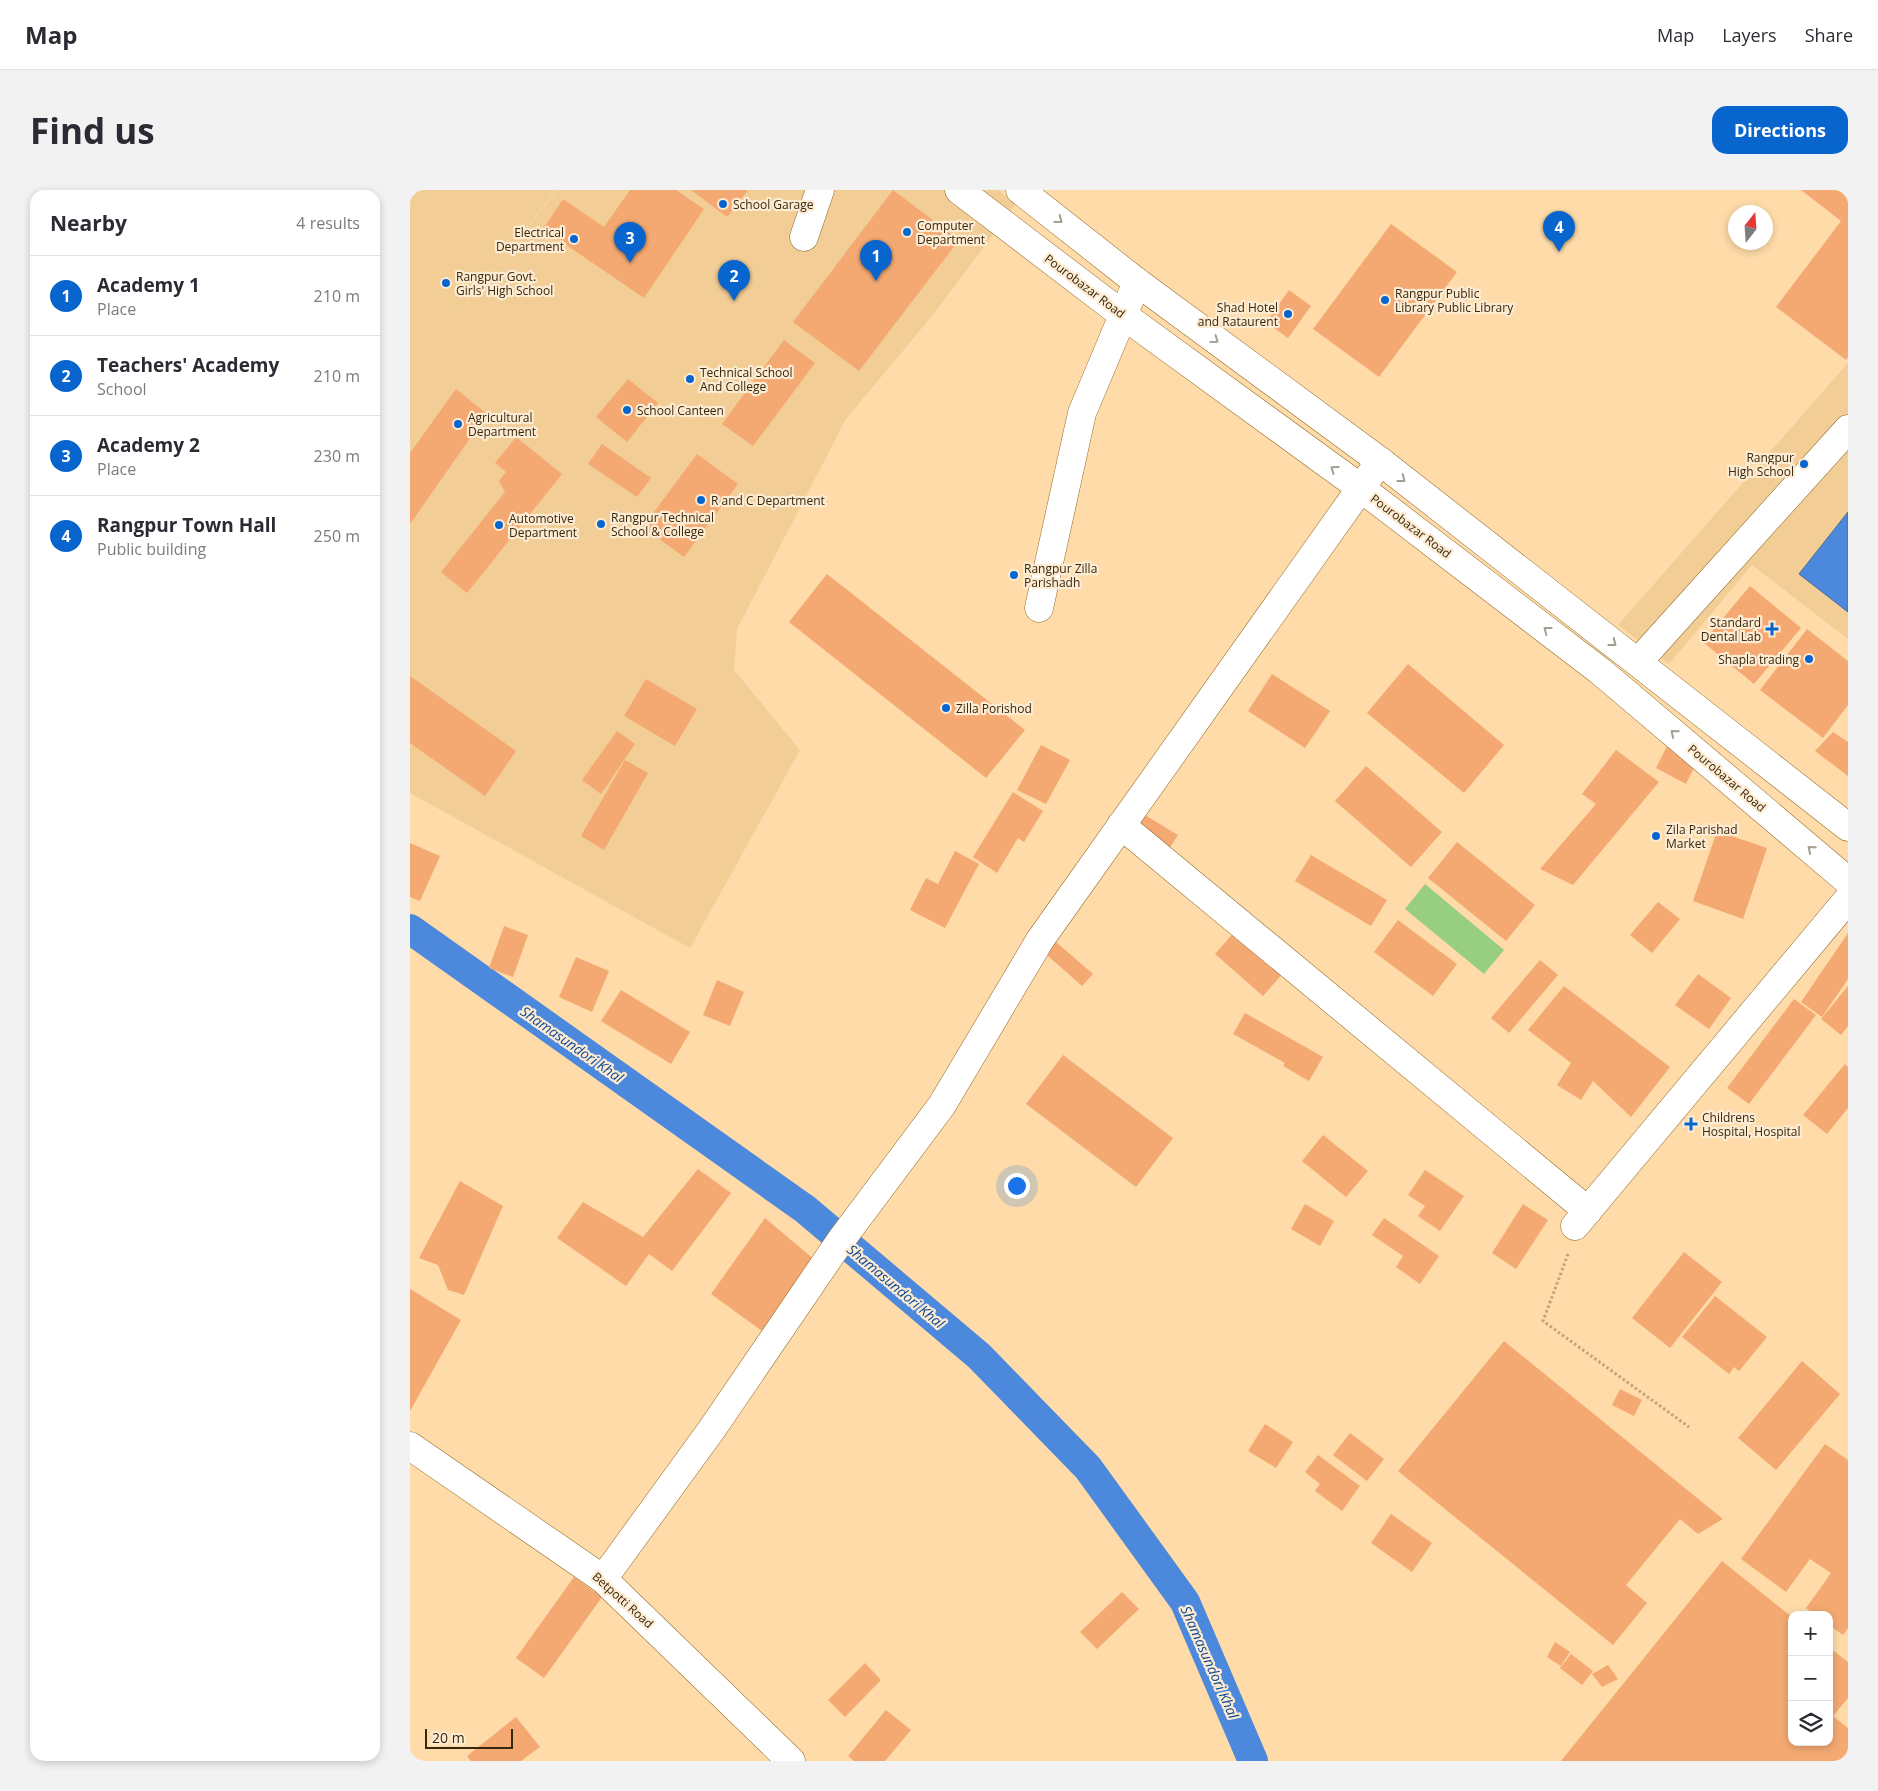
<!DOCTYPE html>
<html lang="en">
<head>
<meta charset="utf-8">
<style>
	:root { --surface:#fff; --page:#f2f2f3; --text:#2b2b33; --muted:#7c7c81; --line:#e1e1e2; --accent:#0965ce }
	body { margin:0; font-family:"Open Sans",sans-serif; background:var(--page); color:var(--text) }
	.controls { position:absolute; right:15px; bottom:15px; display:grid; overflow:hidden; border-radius:10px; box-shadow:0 2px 8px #0003 }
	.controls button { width:45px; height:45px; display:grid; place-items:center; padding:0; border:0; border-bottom:1px solid var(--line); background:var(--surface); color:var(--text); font:25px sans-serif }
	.compass { position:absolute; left:1318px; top:15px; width:45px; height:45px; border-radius:50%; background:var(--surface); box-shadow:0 2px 8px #0003; rotate:17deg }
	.scale { position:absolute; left:15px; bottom:12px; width:88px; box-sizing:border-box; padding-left:5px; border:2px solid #37270c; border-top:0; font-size:14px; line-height:18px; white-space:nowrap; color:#37270c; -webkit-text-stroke:4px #fdecd3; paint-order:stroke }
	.you { position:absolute; left:606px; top:995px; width:18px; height:18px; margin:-12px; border:4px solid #fff; border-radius:50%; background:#1a73e8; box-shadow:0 0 0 8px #1a73e833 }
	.badge { display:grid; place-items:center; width:32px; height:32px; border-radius:50%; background:var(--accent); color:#fff; font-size:16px; font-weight:700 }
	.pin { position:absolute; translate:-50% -41px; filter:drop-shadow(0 1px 2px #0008) }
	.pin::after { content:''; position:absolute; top:26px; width:18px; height:15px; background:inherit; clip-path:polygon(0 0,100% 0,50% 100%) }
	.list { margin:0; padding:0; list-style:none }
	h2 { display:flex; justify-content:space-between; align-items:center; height:65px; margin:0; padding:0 20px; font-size:21px }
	h2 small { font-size:16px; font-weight:400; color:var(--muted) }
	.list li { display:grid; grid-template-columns:32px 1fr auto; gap:15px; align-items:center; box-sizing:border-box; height:80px; padding:0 20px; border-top:1px solid var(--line) }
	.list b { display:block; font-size:19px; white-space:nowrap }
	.list p { margin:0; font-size:16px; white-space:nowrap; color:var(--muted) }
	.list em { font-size:16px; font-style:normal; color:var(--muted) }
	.icon { flex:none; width:28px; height:28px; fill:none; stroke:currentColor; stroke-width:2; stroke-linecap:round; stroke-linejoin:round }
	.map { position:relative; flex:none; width:1438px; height:1571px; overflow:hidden; border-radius:15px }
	header { display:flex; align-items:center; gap:30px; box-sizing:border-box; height:70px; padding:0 25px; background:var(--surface); border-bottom:1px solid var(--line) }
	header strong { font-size:24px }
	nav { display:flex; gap:28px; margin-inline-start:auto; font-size:18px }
	.intro { display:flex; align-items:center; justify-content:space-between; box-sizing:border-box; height:120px; padding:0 30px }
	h1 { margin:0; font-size:35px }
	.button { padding:12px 22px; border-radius:15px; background:var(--accent); color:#fff; font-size:18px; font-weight:700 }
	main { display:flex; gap:30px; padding:0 30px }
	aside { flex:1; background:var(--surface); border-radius:15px; box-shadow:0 2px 8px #0003 }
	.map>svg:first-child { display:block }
</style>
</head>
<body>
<header>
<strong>Map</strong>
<nav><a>Map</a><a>Layers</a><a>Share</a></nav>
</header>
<div class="intro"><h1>Find us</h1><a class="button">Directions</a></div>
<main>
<aside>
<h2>Nearby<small>4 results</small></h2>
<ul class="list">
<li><span class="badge">1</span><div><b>Academy 1</b><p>Place</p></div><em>210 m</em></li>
<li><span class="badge">2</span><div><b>Teachers' Academy</b><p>School</p></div><em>210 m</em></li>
<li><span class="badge">3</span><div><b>Academy 2</b><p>Place</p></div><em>230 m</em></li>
<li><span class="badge">4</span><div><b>Rangpur Town Hall</b><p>Public building</p></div><em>250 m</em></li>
</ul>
</aside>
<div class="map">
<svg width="1438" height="1571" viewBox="0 0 1438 1571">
	<rect width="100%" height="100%" fill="#fedba8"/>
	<g fill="#f2cd95">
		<polygon points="0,0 146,0 14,168 147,0 588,0 606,14 522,126 436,229 327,439 324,480 390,560 280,758 0,603"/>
		<polygon points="1438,173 1438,449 1342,375 1259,474 1208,435"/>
	</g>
	<polygon fill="#97ce81" points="1015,694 1094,760 1074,784 995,719"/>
	<polygon fill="#4c88db" stroke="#466b9d" points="1438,322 1438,422 1389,384"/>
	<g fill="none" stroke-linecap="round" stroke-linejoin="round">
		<polyline stroke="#4c88db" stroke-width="30" points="0,739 395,1019 569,1166 678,1278 775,1412 843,1571"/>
	</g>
	<g fill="#f4a972">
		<polygon points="220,0 266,0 294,19 234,108 133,39 153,9 194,37"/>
		<polygon points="281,0 338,0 317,27"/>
		<polygon points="483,0 549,50 449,181 383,132"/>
		<polygon points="1391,0 1438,0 1438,167 1436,170 1366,117 1431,31"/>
		<polygon points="981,34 1047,82 969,187 903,139"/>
		<polygon points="879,100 901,116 878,148 856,132"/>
		<polygon points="374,150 405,173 343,256 312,234"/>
		<polygon points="218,189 248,213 217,252 186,227"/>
		<polygon points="46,199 77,224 0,334 0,263"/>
		<polygon points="106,247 152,284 57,403 31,382 95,302 89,291 96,282 85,273"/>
		<polygon points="192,254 241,288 227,307 178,274"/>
		<polygon points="287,264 328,294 274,367 233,337"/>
		<polygon points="417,384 615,540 576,588 379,432"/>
		<polygon points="1340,396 1391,438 1344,494 1293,452"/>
		<polygon points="1397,439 1438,471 1438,515 1413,548 1350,500"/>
		<polygon points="998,474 1094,555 1054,603 957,523"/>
		<polygon points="862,484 920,521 895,558 838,521"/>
		<polygon points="0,486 106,561 75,606 0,553"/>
		<polygon points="236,489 287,519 265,556 214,526"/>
		<polygon points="207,541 225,554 191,604 172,590"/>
		<polygon points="1423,542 1438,552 1438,586 1405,561"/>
		<polygon points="631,555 660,570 636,614 607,600"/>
		<polygon points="1257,556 1287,572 1276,594 1246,578"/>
		<polygon points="1206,560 1249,592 1163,695 1130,679 1186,614 1172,604"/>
		<polygon points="215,570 238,583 194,660 171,646"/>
		<polygon points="956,576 1032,642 1001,677 925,611"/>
		<polygon points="603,602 633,621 614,652 608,648 587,683 563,667"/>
		<polygon points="728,621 768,645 757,662 718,638"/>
		<polygon points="1307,641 1357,658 1333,729 1283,711"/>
		<polygon points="1047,652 1125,715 1096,751 1018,688"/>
		<polygon points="0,653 30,666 10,711 0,707"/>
		<polygon points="545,661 569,674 535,738 500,720 516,688 528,694"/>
		<polygon points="901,665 977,710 961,736 885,691"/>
		<polygon points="1248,712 1270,729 1242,763 1220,745"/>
		<polygon points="988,730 1047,774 1023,806 964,762"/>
		<polygon points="94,736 118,745 103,787 79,778"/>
		<polygon points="826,740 874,782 853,806 805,764"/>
		<polygon points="1438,743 1438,789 1412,827 1391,812"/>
		<polygon points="639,746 683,784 672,796 629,758"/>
		<polygon points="166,767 199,781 182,822 149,807"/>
		<polygon points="1130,770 1148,785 1099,843 1081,828"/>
		<polygon points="1288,784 1321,808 1299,839 1265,815"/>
		<polygon points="307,790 334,802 320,836 293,825"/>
		<polygon points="1154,796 1260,877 1221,927 1183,891 1171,910 1147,895 1161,873 1118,840"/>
		<polygon points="1438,796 1438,836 1431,845 1411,829"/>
		<polygon points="211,800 280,842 261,874 191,831"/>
		<polygon points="1384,809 1406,825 1339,914 1317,898"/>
		<polygon points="835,823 913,867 899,891 873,876 875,873 823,844"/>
		<polygon points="653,865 763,948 726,997 616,914"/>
		<polygon points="1435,874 1438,877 1438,918 1417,944 1393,925"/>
		<polygon points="913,945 958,981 936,1007 892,971"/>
		<polygon points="288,979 321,1003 262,1081 239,1064 216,1096 147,1048 173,1012 233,1047"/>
		<polygon points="1015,980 1054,1006 1030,1041 1008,1026 1015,1016 998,1005"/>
		<polygon points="50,991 93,1016 54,1105 38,1100 28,1075 9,1068"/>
		<polygon points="895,1014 924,1031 910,1056 881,1039"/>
		<polygon points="1113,1014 1138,1030 1106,1079 1082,1063"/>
		<polygon points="355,1028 406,1071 352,1141 301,1104"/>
		<polygon points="974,1028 1029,1066 1010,1094 986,1077 993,1066 962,1045"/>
		<polygon points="1274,1062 1312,1092 1260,1158 1222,1128"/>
		<polygon points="0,1099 51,1130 0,1221"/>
		<polygon points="1305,1106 1357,1147 1329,1181 1324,1177 1319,1184 1272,1147"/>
		<polygon points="1094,1151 1313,1329 1288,1344 1270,1329 1216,1395 1237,1413 1203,1455 988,1281"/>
		<polygon points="1392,1171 1430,1204 1366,1280 1328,1248"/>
		<polygon points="1210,1199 1232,1210 1224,1226 1202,1215"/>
		<polygon points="855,1234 883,1252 866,1278 838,1261"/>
		<polygon points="940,1243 974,1269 957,1291 923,1265"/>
		<polygon points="1415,1254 1438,1270 1438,1438 1433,1445 1419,1435 1419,1425 1405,1425 1396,1418 1421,1383 1400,1369 1376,1402 1331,1369"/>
		<polygon points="908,1265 950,1296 932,1321 905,1301 910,1294 895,1282"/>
		<polygon points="981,1324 1022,1353 1002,1382 961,1353"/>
		<polygon points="1312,1371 1382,1427 1382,1552 1419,1552 1419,1457 1438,1472 1438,1508 1423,1526 1438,1538 1438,1571 1151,1571"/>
		<polygon points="164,1387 192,1407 134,1488 106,1468"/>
		<polygon points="712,1402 729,1419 687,1459 670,1442"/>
		<polygon points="1145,1452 1160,1462 1151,1476 1137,1467"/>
		<polygon points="1161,1464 1183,1481 1172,1495 1150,1478"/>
		<polygon points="455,1473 471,1490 435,1527 418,1510"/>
		<polygon points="1198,1475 1208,1489 1192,1497 1182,1484"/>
		<polygon points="476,1520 501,1540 475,1571 444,1571 438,1566"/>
		<polygon points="106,1527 130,1557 111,1571 61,1571 57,1566"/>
	</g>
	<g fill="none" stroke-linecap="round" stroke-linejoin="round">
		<g stroke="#926a29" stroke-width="29">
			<g id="minor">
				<polyline points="394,47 410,0"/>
				<polyline points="629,418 672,223 727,92"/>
				<polyline points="1228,472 1438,239"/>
				<polyline points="711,635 1178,1021"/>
				<polyline points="1165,1036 1438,709"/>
				<polyline points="0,1256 193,1389 381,1571"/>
				<polyline points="193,1389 302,1239 431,1050 532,915 630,750 970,271"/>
			</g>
		</g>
		<g stroke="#926a29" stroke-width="29">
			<g id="highway">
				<polyline points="549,0 713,125 952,299 1190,481 1438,691"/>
				<polyline points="610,0 727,92 970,271 1438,637"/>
			</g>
		</g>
		<polyline stroke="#c0a377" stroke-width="3" stroke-dasharray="2.5 2.5" stroke-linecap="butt" points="1158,1064 1133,1131 1279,1237"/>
		<use href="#minor" stroke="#fff" stroke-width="28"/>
		<use href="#highway" stroke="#fff" stroke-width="28"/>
	</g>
	<defs><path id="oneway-chevron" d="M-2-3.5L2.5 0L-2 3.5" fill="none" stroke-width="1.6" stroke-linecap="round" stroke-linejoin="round" transform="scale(1.25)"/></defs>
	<g stroke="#a59e92">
		<use href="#oneway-chevron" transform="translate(649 30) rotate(38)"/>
		<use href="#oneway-chevron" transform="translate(805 150) rotate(36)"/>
		<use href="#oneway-chevron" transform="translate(924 279) rotate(-144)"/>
		<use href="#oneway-chevron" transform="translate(992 289) rotate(38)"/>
		<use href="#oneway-chevron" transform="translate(1137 440) rotate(-143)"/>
		<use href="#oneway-chevron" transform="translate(1203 453) rotate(38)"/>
		<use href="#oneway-chevron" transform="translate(1264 543) rotate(-140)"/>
		<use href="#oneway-chevron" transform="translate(1401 659) rotate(-140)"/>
	</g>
	<g fill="#0965ce" stroke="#fdecd3" stroke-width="2">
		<circle cx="313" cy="14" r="5"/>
		<circle cx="497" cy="42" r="5"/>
		<circle cx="164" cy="49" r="5"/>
		<circle cx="36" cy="93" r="5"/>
		<circle cx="975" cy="110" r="5"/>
		<circle cx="878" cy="124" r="5"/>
		<circle cx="280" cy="189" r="5"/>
		<circle cx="217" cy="220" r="5"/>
		<circle cx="48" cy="234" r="5"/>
		<circle cx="1394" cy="274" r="5"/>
		<circle cx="291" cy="310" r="5"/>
		<circle cx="191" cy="334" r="5"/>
		<circle cx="89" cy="335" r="5"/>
		<circle cx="604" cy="385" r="5"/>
		<path d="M1359.5 431.5h5v5h5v5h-5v5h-5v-5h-5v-5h5z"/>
		<circle cx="1399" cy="469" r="5"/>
		<circle cx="536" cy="518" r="5"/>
		<circle cx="1246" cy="646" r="5"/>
		<path d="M1278.5 926.5h5v5h5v5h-5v5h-5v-5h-5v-5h5z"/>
	</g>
	<g text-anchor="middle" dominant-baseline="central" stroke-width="4.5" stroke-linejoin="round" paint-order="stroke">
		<g font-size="12" fill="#37270c" stroke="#fdecd3" text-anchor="start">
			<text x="323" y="14">School Garage</text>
			<text x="507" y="35">Computer<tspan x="507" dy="14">Department</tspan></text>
			<text x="154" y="42" text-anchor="end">Electrical<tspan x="154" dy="14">Department</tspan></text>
			<text x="46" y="86">Rangpur Govt.<tspan x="46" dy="14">Girls' High School</tspan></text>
			<text x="985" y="103">Rangpur Public<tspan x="985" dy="14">Library Public Library</tspan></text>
			<text x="868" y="117" text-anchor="end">Shad Hotel<tspan x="868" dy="14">and Rataurent</tspan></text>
			<text x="290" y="182">Technical School<tspan x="290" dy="14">And College</tspan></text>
			<text x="227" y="220">School Canteen</text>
			<text x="58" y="227">Agricultural<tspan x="58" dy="14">Department</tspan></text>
			<text x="1384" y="267" text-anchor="end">Rangpur<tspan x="1384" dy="14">High School</tspan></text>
			<text x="301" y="310">R and C Department</text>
			<text x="201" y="327">Rangpur Technical<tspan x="201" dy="14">School &amp; College</tspan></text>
			<text x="99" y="328">Automotive<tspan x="99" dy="14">Department</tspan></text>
			<text x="614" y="378">Rangpur Zilla<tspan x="614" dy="14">Parishadh</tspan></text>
			<text x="1351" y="432" text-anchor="end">Standard<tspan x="1351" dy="14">Dental Lab</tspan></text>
			<text x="1389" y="469" text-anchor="end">Shapla trading</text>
			<text x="546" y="518">Zilla Porishod</text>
			<text x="1256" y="639">Zila Parishad<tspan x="1256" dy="14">Market</tspan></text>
			<text x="1292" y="927">Childrens<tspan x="1292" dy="14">Hospital, Hospital</tspan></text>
		</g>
		<g font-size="12" fill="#37270c" stroke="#fdecd3">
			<text transform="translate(675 96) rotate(37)">Pourobazar Road</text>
			<text transform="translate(1001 336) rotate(37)">Pourobazar Road</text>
			<text transform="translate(1317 588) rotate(40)">Pourobazar Road</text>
			<text transform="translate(213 1410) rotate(42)">Betpotti Road</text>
		</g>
		<g font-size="14" font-style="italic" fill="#0c4994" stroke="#fdecd3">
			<text transform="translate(162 854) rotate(35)">Shamasundori Khal</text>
			<text transform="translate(486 1096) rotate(40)">Shamasundori Khal</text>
			<text transform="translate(800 1472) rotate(66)">Shamasundori Khal</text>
		</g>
	</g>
</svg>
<div class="controls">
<button>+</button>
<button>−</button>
<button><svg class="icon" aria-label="layers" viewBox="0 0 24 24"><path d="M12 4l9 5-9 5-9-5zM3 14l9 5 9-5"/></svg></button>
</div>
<svg class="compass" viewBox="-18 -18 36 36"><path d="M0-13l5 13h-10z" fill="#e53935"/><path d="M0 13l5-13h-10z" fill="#7c7c81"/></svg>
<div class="scale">20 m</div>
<div class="you"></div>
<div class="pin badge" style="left:466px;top:91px">1</div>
<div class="pin badge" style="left:324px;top:111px">2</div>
<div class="pin badge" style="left:220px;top:73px">3</div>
<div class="pin badge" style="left:1149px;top:62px">4</div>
</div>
</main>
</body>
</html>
